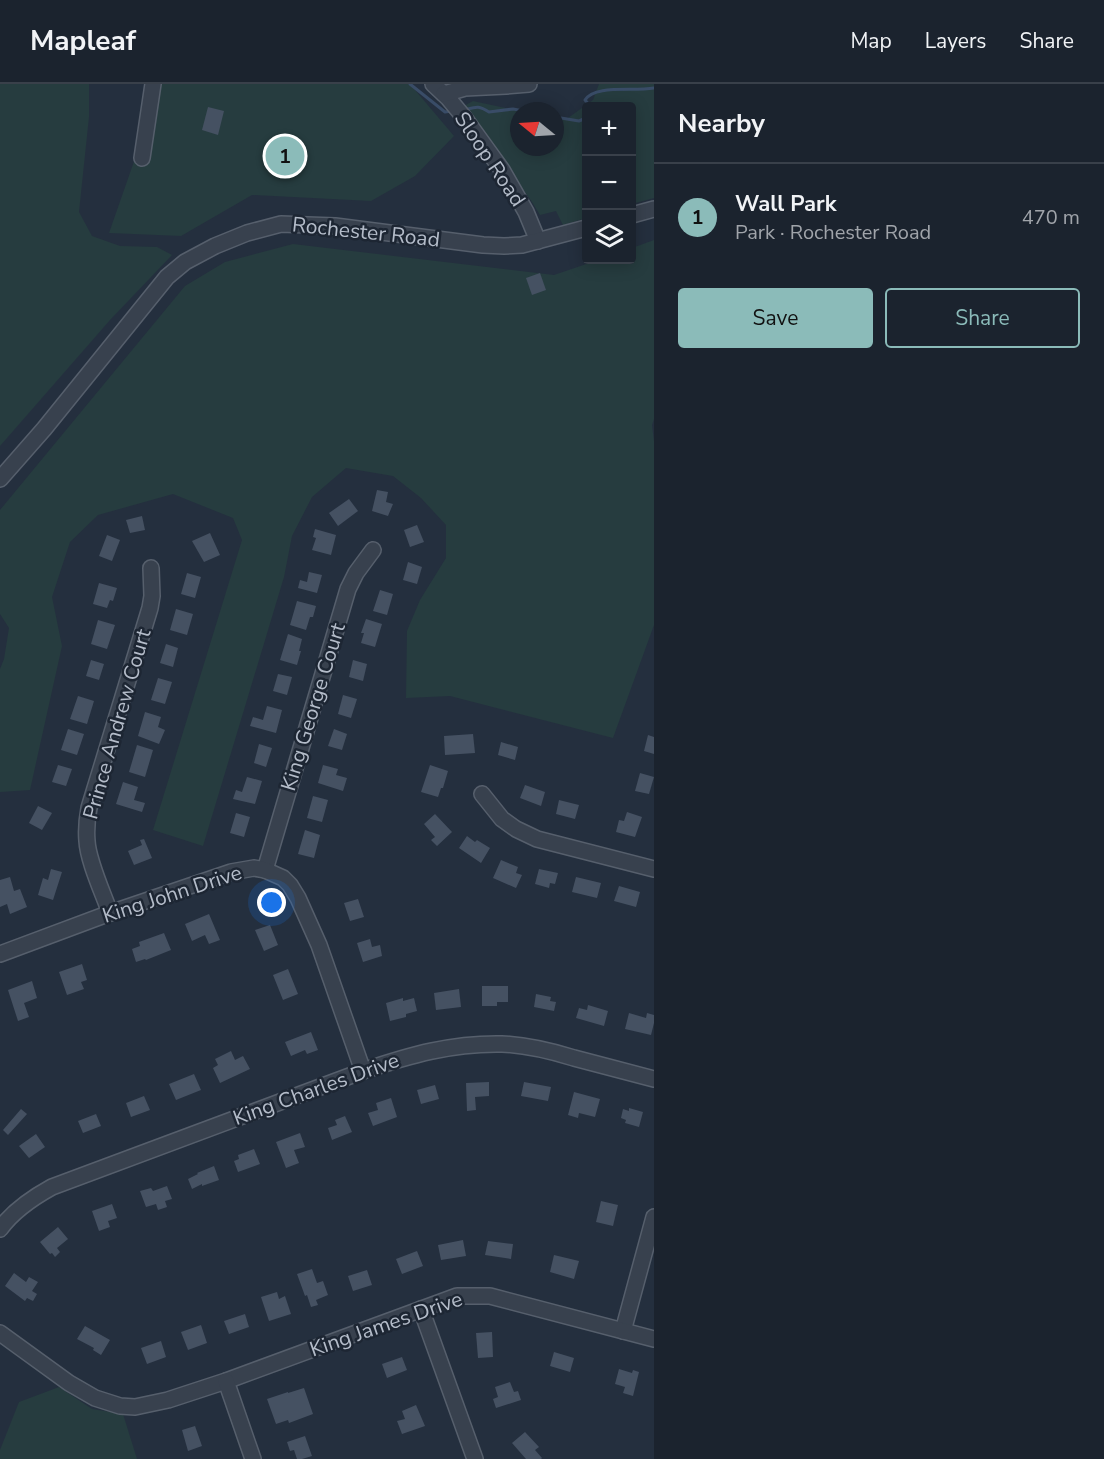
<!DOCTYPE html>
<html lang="en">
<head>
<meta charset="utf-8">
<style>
	:root { --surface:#1b232e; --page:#242b36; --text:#f1f3f6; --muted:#a0a4aa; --line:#39404a; --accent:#8bbbb9 }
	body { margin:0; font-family:"Nunito Sans",sans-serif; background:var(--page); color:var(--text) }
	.controls { position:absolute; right:18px; top:18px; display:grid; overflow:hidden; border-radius:6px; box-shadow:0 3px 15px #0003 }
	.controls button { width:54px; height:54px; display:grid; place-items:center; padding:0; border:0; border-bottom:2px solid var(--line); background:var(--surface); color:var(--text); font:30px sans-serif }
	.compass { position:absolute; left:510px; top:18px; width:54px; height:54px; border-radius:50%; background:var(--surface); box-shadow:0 3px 15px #0003; rotate:288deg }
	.you { position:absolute; left:272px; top:819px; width:21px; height:21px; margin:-15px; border:4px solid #fff; border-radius:50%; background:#1a73e8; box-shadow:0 0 0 9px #1a73e833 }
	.badge { display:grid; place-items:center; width:39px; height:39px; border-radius:50%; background:var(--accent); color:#111; font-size:20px; font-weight:700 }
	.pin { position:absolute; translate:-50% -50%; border:3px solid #fff; box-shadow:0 2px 6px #0006 }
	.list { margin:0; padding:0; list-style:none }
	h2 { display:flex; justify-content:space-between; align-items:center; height:78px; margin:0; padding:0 24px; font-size:26px }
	h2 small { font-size:20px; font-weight:400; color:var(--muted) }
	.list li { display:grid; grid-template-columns:39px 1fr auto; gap:18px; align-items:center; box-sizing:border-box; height:108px; padding:0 24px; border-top:2px solid var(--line) }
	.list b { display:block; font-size:22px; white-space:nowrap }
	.list p { margin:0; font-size:20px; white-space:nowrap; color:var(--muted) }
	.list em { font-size:20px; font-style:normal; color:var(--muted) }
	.actions { display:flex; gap:12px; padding:18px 24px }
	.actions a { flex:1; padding:14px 0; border:2px solid var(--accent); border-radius:6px; text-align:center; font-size:21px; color:var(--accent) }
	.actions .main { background:var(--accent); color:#111 }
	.icon { flex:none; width:33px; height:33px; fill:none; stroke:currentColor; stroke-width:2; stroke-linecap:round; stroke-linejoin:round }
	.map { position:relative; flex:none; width:654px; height:1375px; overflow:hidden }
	header { display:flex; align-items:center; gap:36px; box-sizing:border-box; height:84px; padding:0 30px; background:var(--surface); border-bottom:2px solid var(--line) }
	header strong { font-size:28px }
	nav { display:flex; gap:33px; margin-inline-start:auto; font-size:21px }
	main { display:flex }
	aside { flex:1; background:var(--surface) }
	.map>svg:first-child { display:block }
</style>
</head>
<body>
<header>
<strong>Mapleaf</strong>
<nav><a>Map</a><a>Layers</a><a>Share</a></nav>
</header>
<main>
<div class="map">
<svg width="654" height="1375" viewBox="0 0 654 1375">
	<rect width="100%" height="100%" fill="#242f3e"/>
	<g fill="#263c3f">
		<polygon points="0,0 89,0 89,33 79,128 92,152 120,162 157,163 172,171 110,236 0,362"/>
		<polygon points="161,0 410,0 454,52 415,92 371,117 252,111 181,152 109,149"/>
		<polygon points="599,0 654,0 654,114 632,120 632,22 586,22 586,134 563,141 556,127 540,131 532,118 464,22 473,17 519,27 519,63 555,63 555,34 568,34 593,16"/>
		<polygon points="654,156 654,335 652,341 654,357 654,541 613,654 450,612 406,614 407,547 420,516 446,474 446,441 421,414 393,392 346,384 312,413 292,452 284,493 203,762 153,746 242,456 233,434 173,410 98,431 70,458 52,513 62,562 30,706 0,708 0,585 4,575 9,544 0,530 0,426 185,202 225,178 293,160 554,191 598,176 632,176 632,164"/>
		<polygon points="59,1303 92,1325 123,1330 137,1375 0,1375 0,1366 19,1318"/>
	</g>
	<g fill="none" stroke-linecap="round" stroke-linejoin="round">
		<g stroke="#394c67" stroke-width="3">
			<polyline points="410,0 445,28 452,27"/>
			<path d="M 590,22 L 585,16 C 595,0 633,8 654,4"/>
			<path d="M 464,26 C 476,23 478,21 489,28 L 513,25 L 524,27"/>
			<polyline points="555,33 579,37 586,34"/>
		</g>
	</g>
	<g fill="#455162">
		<polygon points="208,23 224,27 218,51 202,46"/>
		<polygon points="540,189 546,206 532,211 526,194"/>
		<polygon points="377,406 388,408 386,418 393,420 388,432 372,427"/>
		<polygon points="349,415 358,427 338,442 329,429"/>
		<polygon points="142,432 145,446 130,449 126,436"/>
		<polygon points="417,441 424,458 410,463 404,446"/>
		<polygon points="315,445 336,451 331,471 312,466 316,454 313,453"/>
		<polygon points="210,449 220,471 204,478 192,457"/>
		<polygon points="107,451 120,456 112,477 99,472"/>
		<polygon points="408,478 422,483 417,500 403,496"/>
		<polygon points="309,488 322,491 317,509 298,504 300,496 307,498"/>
		<polygon points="187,489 201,493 195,514 181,510"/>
		<polygon points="99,499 117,504 113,517 110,516 107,524 93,520"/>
		<polygon points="380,506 393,510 387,531 373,527"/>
		<polygon points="297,517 316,522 313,533 310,533 306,546 290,541"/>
		<polygon points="176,525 193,530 187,551 170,546"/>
		<polygon points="366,535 382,540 375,563 361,559 364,549 361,549"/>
		<polygon points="98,536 115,541 107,565 91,560"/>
		<polygon points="288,550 302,555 299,567 301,567 297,581 280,576"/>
		<polygon points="166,560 178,564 173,583 160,579"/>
		<polygon points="91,576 104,580 99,596 86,592"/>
		<polygon points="353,576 367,580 363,597 349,593"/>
		<polygon points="278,590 292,593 287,611 273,607"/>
		<polygon points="158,594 172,598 165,620 151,616"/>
		<polygon points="343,611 357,615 351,634 338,630"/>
		<polygon points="78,612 94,617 87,640 70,635"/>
		<polygon points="267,622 282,626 276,649 250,642 253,633 263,636"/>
		<polygon points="145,628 161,633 158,643 165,646 159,660 138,652"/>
		<polygon points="68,645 84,650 77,671 61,666"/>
		<polygon points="334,645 347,650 342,666 328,662"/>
		<polygon points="473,650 475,669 445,671 444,652"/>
		<polygon points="648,651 654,653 654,670 644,667"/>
		<polygon points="501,658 518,663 515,676 498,671"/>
		<polygon points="259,660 272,664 266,683 254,679"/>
		<polygon points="137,661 153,666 145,693 129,688"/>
		<polygon points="58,681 72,685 66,702 52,698"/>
		<polygon points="323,681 338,685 336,691 347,694 343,707 318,699"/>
		<polygon points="430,681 448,687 443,704 441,704 438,713 421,708"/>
		<polygon points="640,689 654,693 649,710 635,707"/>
		<polygon points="247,693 262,697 255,720 233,715 236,706 242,708"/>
		<polygon points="123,698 138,703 134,716 145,719 142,728 116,720"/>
		<polygon points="525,701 545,708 541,722 520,714"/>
		<polygon points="313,712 328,716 322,738 307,734"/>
		<polygon points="559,716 579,721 575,735 556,730"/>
		<polygon points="38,722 52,729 42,746 29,739"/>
		<polygon points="627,728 642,733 635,753 616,748 619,736 624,737"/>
		<polygon points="236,729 250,733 244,753 230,749"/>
		<polygon points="435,730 452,748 437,762 431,756 435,753 424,740"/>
		<polygon points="305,746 320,751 314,774 298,770"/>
		<polygon points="467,752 475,758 477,756 490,764 481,779 459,764"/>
		<polygon points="144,755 152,774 134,781 128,767 142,761 140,756"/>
		<polygon points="501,776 518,783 516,789 522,791 516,804 493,794"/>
		<polygon points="51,785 62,788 53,816 38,811 43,794 48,796"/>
		<polygon points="539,785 558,789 555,800 550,799 549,804 535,800"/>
		<polygon points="10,793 14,807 20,805 27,823 10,830 7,820 0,823 0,796"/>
		<polygon points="576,793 601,799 597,814 572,808"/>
		<polygon points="619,802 640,808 636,823 614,817"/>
		<polygon points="358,815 364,833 350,837 344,819"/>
		<polygon points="209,830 220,856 209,860 205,851 192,857 185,840"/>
		<polygon points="270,841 278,861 264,867 255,846"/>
		<polygon points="164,849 171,866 146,876 145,875 136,878 132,865 140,862 139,858"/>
		<polygon points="370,855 372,863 380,861 382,872 363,878 357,859"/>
		<polygon points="82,880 87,896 81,898 84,905 67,911 59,888"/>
		<polygon points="288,885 298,910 283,916 273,891"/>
		<polygon points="32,897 37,914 24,919 29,933 18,937 8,906"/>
		<polygon points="482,902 508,902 508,918 497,918 497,922 482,922"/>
		<polygon points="459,905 461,923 436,926 434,909"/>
		<polygon points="536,910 551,913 550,917 556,918 554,927 534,923"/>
		<polygon points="403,914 403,917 414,914 417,927 406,930 406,933 390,937 386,919"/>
		<polygon points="588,921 608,927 604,942 576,934 579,924 587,926"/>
		<polygon points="629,929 646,934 647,929 654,931 654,939 651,951 625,945"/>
		<polygon points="311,948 318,966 307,970 305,966 291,972 285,958"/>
		<polygon points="231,967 235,976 243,972 250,985 220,999 213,984 218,981 215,975"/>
		<polygon points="194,990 201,1006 176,1016 169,1000"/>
		<polygon points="489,998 489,1012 475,1013 476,1026 467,1027 466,999"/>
		<polygon points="524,998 551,1003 548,1017 521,1012"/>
		<polygon points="435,1001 439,1015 421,1020 417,1006"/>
		<polygon points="574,1008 600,1015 595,1033 579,1029 578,1034 568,1031"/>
		<polygon points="144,1012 150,1026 131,1033 126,1019"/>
		<polygon points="391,1014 397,1033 373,1042 368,1029 378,1026 376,1019"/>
		<polygon points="629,1024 643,1028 639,1043 625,1039 626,1036 621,1034 623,1025 629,1027"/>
		<polygon points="21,1025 27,1030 8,1051 3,1046"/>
		<polygon points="96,1030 101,1042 83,1049 78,1037"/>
		<polygon points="345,1032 352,1048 332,1056 328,1044 337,1041 335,1036"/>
		<polygon points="300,1049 305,1063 294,1066 299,1079 286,1084 276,1058"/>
		<polygon points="36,1050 45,1063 29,1074 19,1062"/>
		<polygon points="254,1065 260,1080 238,1088 234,1077 239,1075 238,1071"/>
		<polygon points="214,1082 219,1096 202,1102 202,1100 192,1105 188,1095 198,1090 197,1089"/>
		<polygon points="167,1102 172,1115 165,1117 167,1123 158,1126 156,1120 146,1123 140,1107 151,1104 153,1107"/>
		<polygon points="601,1117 618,1121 613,1142 596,1138"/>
		<polygon points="112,1120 117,1134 108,1137 110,1143 99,1147 92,1127"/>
		<polygon points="58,1143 68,1155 57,1164 60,1168 55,1173 52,1169 50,1170 40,1158"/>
		<polygon points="463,1156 466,1172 441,1176 438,1161"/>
		<polygon points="488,1157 513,1160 511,1175 485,1171"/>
		<polygon points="417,1167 423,1182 402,1190 396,1175"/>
		<polygon points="554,1171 579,1177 574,1195 550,1188"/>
		<polygon points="312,1185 317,1199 323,1197 328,1211 316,1216 318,1221 311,1223 307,1211 305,1212 297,1190"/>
		<polygon points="367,1186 372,1201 353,1207 348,1192"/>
		<polygon points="14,1189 26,1198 29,1193 38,1198 32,1207 37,1210 33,1217 27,1214 25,1217 5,1202"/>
		<polygon points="277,1208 279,1215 285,1212 291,1230 269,1237 261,1213"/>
		<polygon points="245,1230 249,1243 229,1250 224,1237"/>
		<polygon points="201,1241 207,1259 188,1266 181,1248"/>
		<polygon points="85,1242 110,1256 101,1271 93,1266 94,1264 77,1255"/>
		<polygon points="492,1248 493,1273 478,1274 476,1249"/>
		<polygon points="161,1257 166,1273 147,1280 141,1264"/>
		<polygon points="554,1268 574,1274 570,1288 550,1282"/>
		<polygon points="402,1273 407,1286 387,1294 382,1280"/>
		<polygon points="619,1285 632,1289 633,1286 639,1288 633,1312 623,1309 625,1303 615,1300"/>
		<polygon points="510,1298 514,1308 518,1307 521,1316 496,1324 493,1315 498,1313 495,1303"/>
		<polygon points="304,1304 313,1330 289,1339 288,1336 276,1340 267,1315 288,1308 288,1309"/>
		<polygon points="416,1321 425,1342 402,1350 397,1337 405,1335 402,1327"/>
		<polygon points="195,1342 202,1362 188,1367 182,1346"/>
		<polygon points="525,1348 539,1363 535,1366 542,1374 541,1375 526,1375 512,1359"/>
		<polygon points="305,1352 312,1372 302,1375 297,1375 294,1366 290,1367 287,1358"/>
	</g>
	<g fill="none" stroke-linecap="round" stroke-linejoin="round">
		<g stroke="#565f6c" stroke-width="18">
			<g id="minor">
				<polyline points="433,0 448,14 463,32 502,86 526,128 538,157"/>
				<polyline points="444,10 465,4 506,2 529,0"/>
				<polyline points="142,74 153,0"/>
				<polyline points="632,131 654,125"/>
				<polyline points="0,395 44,345 167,193 185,178 215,162 247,149 281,140 335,142 483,161 504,162 522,161 586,144"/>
				<polyline points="482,710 502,735 516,745 537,755 654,785"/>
				<polyline points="265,786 348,505 356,489 373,466"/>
				<path d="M 110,829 C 103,809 88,777 87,757 C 86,746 87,735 89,724 L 150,524 L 152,512 L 151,484"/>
				<polyline points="0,870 110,829 231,788 254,784 265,786 283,794 290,801 298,814 319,861 363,987"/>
				<path d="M 0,1145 C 13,1127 32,1114 52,1103 L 363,987 C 410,971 452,959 502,960 C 526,961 551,967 574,974 C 601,981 627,988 654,995"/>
				<polyline points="421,1225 475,1375"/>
				<polyline points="623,1247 654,1133"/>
				<polyline points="0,1249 69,1299 95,1314 120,1322 135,1323 168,1316 226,1297 457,1212 490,1212 654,1255"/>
				<polyline points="226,1297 253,1375"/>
			</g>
		</g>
		<use href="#minor" stroke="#38414e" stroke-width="15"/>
	</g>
	<g text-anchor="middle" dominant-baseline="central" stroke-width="5" stroke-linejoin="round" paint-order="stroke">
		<g font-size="21" fill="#b4bcc9" stroke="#1d2633">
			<text transform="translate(490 75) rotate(56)">Sloop Road</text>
			<text transform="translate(366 148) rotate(6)">Rochester Road</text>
			<text transform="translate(313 623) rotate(-73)">King George Court</text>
			<text transform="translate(117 640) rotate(-74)">Prince Andrew Court</text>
			<text transform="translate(172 810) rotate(-18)">King John Drive</text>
			<text transform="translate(316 1005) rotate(-20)">King Charles Drive</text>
			<text transform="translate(386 1240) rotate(-19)">King James Drive</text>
		</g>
	</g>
</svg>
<div class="controls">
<button>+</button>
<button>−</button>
<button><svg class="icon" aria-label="layers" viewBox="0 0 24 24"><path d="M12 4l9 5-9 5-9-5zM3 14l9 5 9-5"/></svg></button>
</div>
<svg class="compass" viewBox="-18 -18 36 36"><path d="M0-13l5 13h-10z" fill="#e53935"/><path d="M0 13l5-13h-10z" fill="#a0a4aa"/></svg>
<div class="you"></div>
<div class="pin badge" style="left:285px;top:72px">1</div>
</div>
<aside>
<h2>Nearby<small></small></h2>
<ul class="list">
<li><span class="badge">1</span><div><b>Wall Park</b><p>Park · Rochester Road</p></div><em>470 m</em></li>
</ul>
<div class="actions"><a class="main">Save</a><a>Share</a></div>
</aside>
</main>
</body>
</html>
